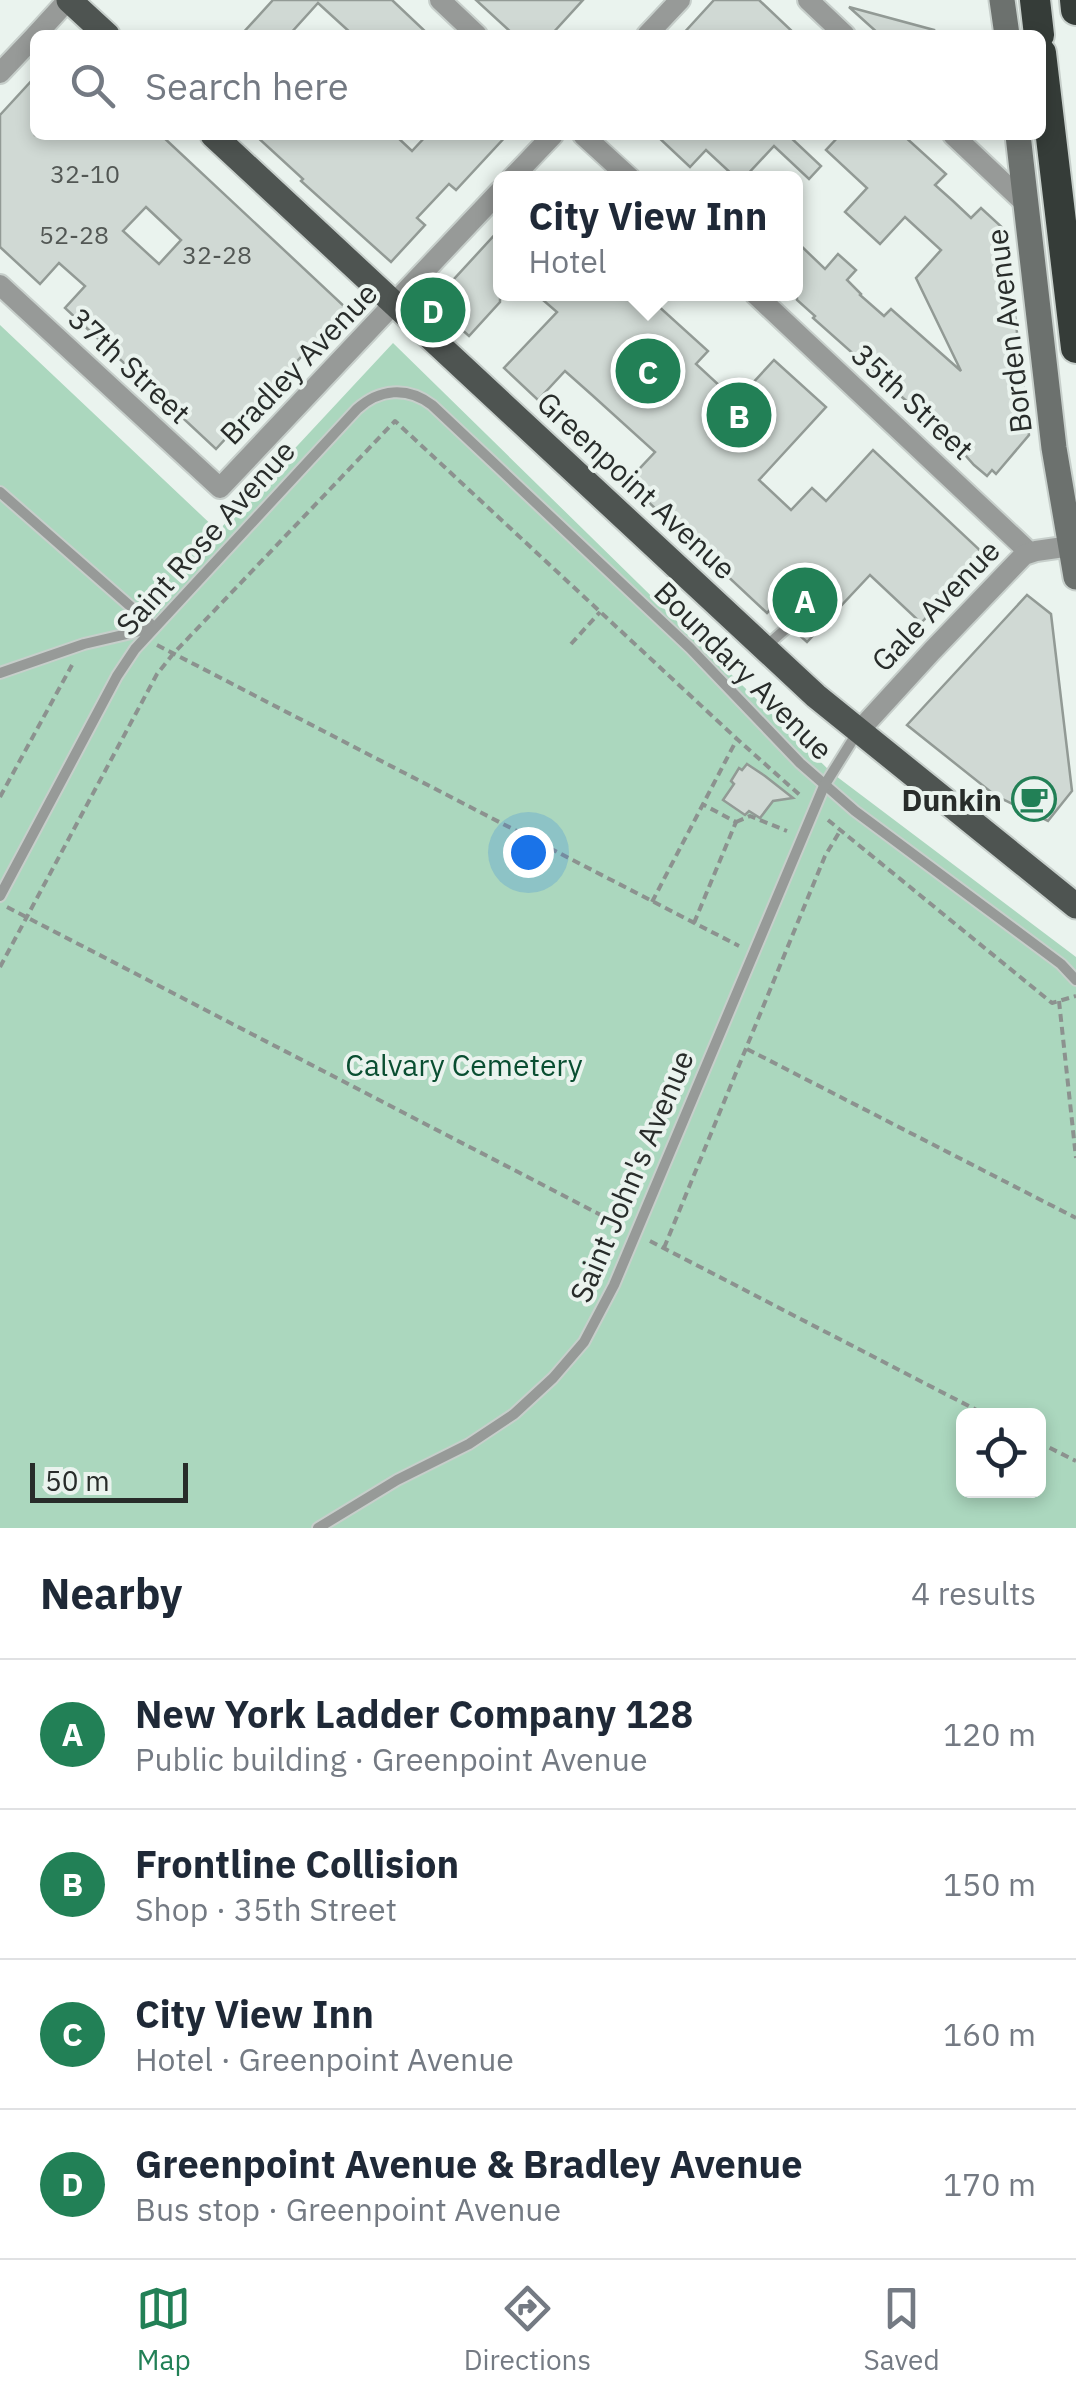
<!DOCTYPE html>
<html lang="en">
<head>
<meta charset="utf-8">
<style>
	:root { --surface:#fff; --page:#f2f2f3; --text:#1f2937; --muted:#747a83; --line:#e0e1e3; --accent:#228056 }
	body { margin:0; font-family:"IBM Plex Sans",sans-serif; background:var(--page); color:var(--text) }
	.controls { position:absolute; right:30px; bottom:30px; display:grid; overflow:hidden; border-radius:15px; box-shadow:0 5px 15px #0003 }
	.controls button { width:90px; height:90px; display:grid; place-items:center; padding:0; border:0; border-bottom:2px solid var(--line); background:var(--surface); color:var(--text); font:50px sans-serif }
	.scale { position:absolute; left:30px; bottom:25px; width:158px; box-sizing:border-box; padding-left:10px; border:5px solid #282c2a; border-top:0; font-size:28px; line-height:35px; white-space:nowrap; color:#282c2a; -webkit-text-stroke:8px #eaf3ee; paint-order:stroke }
	.you { position:absolute; left:528px; top:852px; width:35px; height:35px; margin:-25px; border:8px solid #fff; border-radius:50%; background:#1a73e8; box-shadow:0 0 0 15px #1a73e833 }
	.badge { display:grid; place-items:center; width:65px; height:65px; border-radius:50%; background:var(--accent); color:#fff; font-size:32px; font-weight:700 }
	.pin { position:absolute; translate:-50% -50%; border:5px solid #fff; box-shadow:0 2px 10px #0006 }
	.popup { position:absolute; left:493px; top:171px; width:310px; height:130px; box-sizing:border-box; display:grid; place-content:center; border-radius:15px; background:var(--surface); filter:drop-shadow(0 2px 8px #0005); font-size:32px; white-space:nowrap; color:var(--muted) }
	.popup b { font-size:38px; color:var(--text) }
	.popup::after { content:''; position:absolute; left:50%; top:100%; margin-left:-20px; border:20px solid transparent; border-top-color:var(--surface) }
	.list { margin:0; padding:0; list-style:none }
	h2 { display:flex; justify-content:space-between; align-items:center; height:130px; margin:0; padding:0 40px; font-size:42px }
	h2 small { font-size:32px; font-weight:400; color:var(--muted) }
	.list li { display:grid; grid-template-columns:65px 1fr auto; gap:30px; align-items:center; box-sizing:border-box; height:150px; padding:0 40px; border-top:2px solid var(--line) }
	.list b { display:block; font-size:38px; white-space:nowrap }
	.list p { margin:0; font-size:32px; white-space:nowrap; color:var(--muted) }
	.list em { font-size:32px; font-style:normal; color:var(--muted) }
	.icon { flex:none; width:55px; height:55px; fill:none; stroke:currentColor; stroke-width:2; stroke-linecap:round; stroke-linejoin:round }
	.map { position:relative; flex:none; width:1076px; height:1528px; overflow:hidden }
	.search { position:absolute; background:var(--surface); box-shadow:0 5px 15px #0003; left:30px; right:30px; top:30px; height:110px; display:flex; align-items:center; gap:25px; box-sizing:border-box; padding:0 35px; border-radius:15px; color:var(--muted); font-size:38px }
	.sheet { height:730px; background:var(--surface) }
	nav { display:flex; justify-content:space-around; align-items:center; box-sizing:border-box; height:140px; border-top:2px solid var(--line); background:var(--surface); font-size:28px; color:var(--muted) }
	nav a { display:grid; justify-items:center; gap:5px }
	nav .on { color:var(--accent) }
	.map>svg:first-child { display:block }
</style>
</head>
<body>
<div class="map">
<svg width="1076" height="1528" viewBox="0 0 1076 1528">
	<rect width="100%" height="100%" fill="#eaf3ee"/>
	<path fill="#abd7be" fill-rule="evenodd" d="M 0,325 L 218,531 L 393,343 L 832,773 L 1076,957 L 1076,1528 L 0,1528 ZM 964,1416 L 1038,1416 L 1038,1490 L 964,1490 Z"/>
	<g fill="#d0d9d4" stroke="#929a95" stroke-width="2.5" fill-rule="evenodd">
		<polygon points="273,0 392,0 429,35 353,35 318,3 289,35 241,35"/>
		<polygon points="476,0 583,0 551,35 514,35"/>
		<polygon points="714,0 759,0 796,35 682,35"/>
		<polygon points="849,7 934,30 933,35 880,35"/>
		<path d="M 35,77 L 35,135 L 161,135 L 346,308 L 216,449 L 65,308 L 85,286 L 59,263 L 40,284 L 0,247 L 0,115 ZM 146,207 L 181,240 L 159,264 L 123,231 Z"/>
		<polygon points="255,135 395,135 412,151 427,135 507,135 456,190 449,184 417,218 425,225 391,262 301,181 303,179"/>
		<polygon points="656,135 788,135 821,166 809,179 774,146 744,178 736,178 706,150 690,167"/>
		<polygon points="840,135 903,135 946,174 935,185 953,201 971,218 981,208 1005,230 1029,435 996,474 992,470 987,476 974,465 957,446 813,318 815,316 797,300 796,241 825,269 838,254 856,270 847,280 861,294 860,295 884,316 891,309 961,371 916,278 941,250 905,217 880,244 845,212 867,188 826,150"/>
		<polygon points="500,229 500,302 469,336 432,303"/>
		<polygon points="536,294 645,294 708,351 696,364 736,401 774,360 826,407 759,480 791,510 812,488 826,501 873,450 985,555 921,623 870,575 807,642 796,632 798,625 795,620 788,617 783,620 771,609 767,613 627,482 655,452 592,395 565,371 538,400 504,368 557,312"/>
		<polygon points="1027,595 1051,614 1072,791 1048,821 996,796 907,725"/>
		<polygon points="747,764 765,776 793,798 773,801 760,818 749,811 745,815 723,800 734,784 731,781 739,768 742,770"/>
	</g>
	<g fill="none" stroke-linecap="round" stroke-linejoin="round">
		<g stroke="#c7cfcb" stroke-width="14">
			<g id="lane">
				<polyline points="0,492 154,627"/>
				<polyline points="764,648 789,626"/>
				<polyline points="0,673 84,644 153,628"/>
				<path d="M 0,896 L 117,676 L 135,649 L 357,409 C 379,389 407,386 432,405 L 690,648 L 800,763 L 855,811 L 1061,964 L 1076,980"/>
				<polyline points="318,1528 397,1480 469,1444 514,1414 553,1378 584,1342 614,1285 824,786 857,733"/>
			</g>
		</g>
		<g stroke="#c7cfcb" stroke-width="24">
			<g id="street">
				<polyline points="440,0 477,35"/>
				<polyline points="808,0 845,35"/>
				<polyline points="36,35 68,0"/>
				<polyline points="647,35 680,0"/>
				<polyline points="0,73 35,36"/>
				<polyline points="583,135 630,178"/>
				<polyline points="953,135 1025,203"/>
				<polyline points="512,178 553,135"/>
				<polyline points="0,285 220,488 500,191"/>
				<polyline points="755,294 1029,552"/>
				<polyline points="858,732 932,651 1024,555 1036,551 1071,546"/>
			</g>
		</g>
		<g stroke="#c7cfcb" stroke-width="29">
			<g id="secondary">
				<polyline points="1002,0 1007,35"/>
				<polyline points="1018,135 1054,448 1076,577"/>
			</g>
		</g>
		<g stroke="#c7cfcb" stroke-width="29">
			<g id="primary">
				<polyline points="69,0 107,35"/>
				<polyline points="213,135 816,696 1076,906"/>
			</g>
		</g>
		<g stroke="#c7cfcb" stroke-width="34">
			<g id="highway">
				<polyline points="1035,0 1039,35"/>
				<polyline points="1075,0 1076,10"/>
				<polyline points="1041,53 1076,348"/>
			</g>
		</g>
		<g stroke="#8c928f" stroke-width="4" stroke-dasharray="8 5" stroke-linecap="butt">
			<polyline points="571,644 600,612"/>
			<polyline points="157,645 739,946"/>
			<polyline points="0,797 72,665"/>
			<polyline points="828,820 1052,1003 1076,996"/>
			<polyline points="736,822 750,816 787,831"/>
			<polyline points="652,902 737,739"/>
			<polyline points="7,907 624,1227"/>
			<polyline points="694,923 736,822 702,804"/>
			<polyline points="0,967 157,674 173,654 395,421 737,739 802,797"/>
			<polyline points="1059,1001 1076,1158"/>
			<polyline points="747,1049 1076,1218"/>
			<polyline points="650,1241 988,1416"/>
			<polyline points="664,1248 825,856 840,831"/>
			<polyline points="1038,1442 1076,1461"/>
		</g>
		<use href="#lane" stroke="#979a98" stroke-width="10"/>
		<use href="#street" stroke="#979a98" stroke-width="20"/>
		<use href="#secondary" stroke="#6c716e" stroke-width="25"/>
		<use href="#primary" stroke="#4e5451" stroke-width="25"/>
		<use href="#highway" stroke="#353c38" stroke-width="30"/>
	</g>
	<defs>
		<g id="cafe-ring" transform="scale(2.25)"><circle r="9.5" fill="#eaf3ee" stroke="#228056" stroke-width="1.5"/><path d="M-5.5-4.5H6V0H3Q3 3.5 0 3.5H-2.5Q-5.5 3.5-5.5 0ZM3-3.2v2h1.7v-2ZM-6 4.5H4V6H-6Z" fill="#228056"/></g>
	</defs>
	<g fill-rule="evenodd">
		<use href="#cafe-ring" x="1034" y="799"/>
	</g>
	<g text-anchor="middle" dominant-baseline="central" stroke-width="8" stroke-linejoin="round" paint-order="stroke">
		<g font-size="25" fill="#525754">
			<text x="85" y="173">32-10</text>
			<text x="74" y="234">52-28</text>
			<text x="217" y="254">32-28</text>
		</g>
		<g font-size="30" fill="#282c2a" stroke="#eaf3ee">
			<text transform="translate(1008 331) rotate(-97)">Borden Avenue</text>
			<text transform="translate(298 363) rotate(-46)">Bradley Avenue</text>
			<text transform="translate(130 365) rotate(43)">37th Street</text>
			<text transform="translate(913 401) rotate(43)">35th Street</text>
			<text transform="translate(637 485) rotate(43)">Greenpoint Avenue</text>
			<text transform="translate(205 537) rotate(-48)">Saint Rose Avenue</text>
			<text transform="translate(935 605) rotate(-46)">Gale Avenue</text>
			<text transform="translate(744 670) rotate(45)">Boundary Avenue</text>
			<text transform="translate(631 1176) rotate(-67)">Saint John's Avenue</text>
		</g>
		<g font-size="30" font-weight="bold" fill="#282c2a" stroke="#eaf3ee" text-anchor="end">
			<text x="1002" y="799">Dunkin</text>
		</g>
		<g font-size="30" fill="#094e31" stroke="#eaf3ee">
			<text x="464" y="1064">Calvary Cemetery</text>
		</g>
	</g>
</svg>
<div class="controls">
<button><svg class="icon" aria-label="locate" viewBox="0 0 24 24"><circle cx="12" cy="12" r="6"/><path d="M12 2v4M12 18v4M2 12h4M18 12h4"/></svg></button>
</div>
<div class="scale">50 m</div>
<div class="you"></div>
<div class="pin badge" style="left:805px;top:600px">A</div>
<div class="pin badge" style="left:739px;top:415px">B</div>
<div class="pin badge" style="left:648px;top:371px">C</div>
<div class="popup"><b>City View Inn</b>Hotel</div>
<div class="pin badge" style="left:433px;top:310px">D</div>
<div class="search"><svg class="icon" aria-label="search" viewBox="0 0 24 24"><circle cx="10" cy="10" r="6"/><path d="M15 15l6 6"/></svg>Search here</div>
</div>
<section class="sheet">
<h2>Nearby<small>4 results</small></h2>
<ul class="list">
<li><span class="badge">A</span><div><b>New York Ladder Company 128</b><p>Public building · Greenpoint Avenue</p></div><em>120 m</em></li>
<li><span class="badge">B</span><div><b>Frontline Collision</b><p>Shop · 35th Street</p></div><em>150 m</em></li>
<li><span class="badge">C</span><div><b>City View Inn</b><p>Hotel · Greenpoint Avenue</p></div><em>160 m</em></li>
<li><span class="badge">D</span><div><b>Greenpoint Avenue &amp; Bradley Avenue</b><p>Bus stop · Greenpoint Avenue</p></div><em>170 m</em></li>
</ul>
</section>
<nav>
<a class="on"><svg class="icon" aria-label="map" viewBox="0 0 24 24"><path d="M3 6l6-2 6 2 6-2v14l-6 2-6-2-6 2zM9 4v14M15 6v14"/></svg>Map</a>
<a><svg class="icon" aria-label="directions" viewBox="0 0 24 24"><path d="M12 3l9 9-9 9-9-9zM9 14v-3h6M13 9l2 2-2 2"/></svg>Directions</a>
<a><svg class="icon" aria-label="saved" viewBox="0 0 24 24"><path d="M7 4h10v16l-5-4-5 4z"/></svg>Saved</a>
</nav>
</body>
</html>
